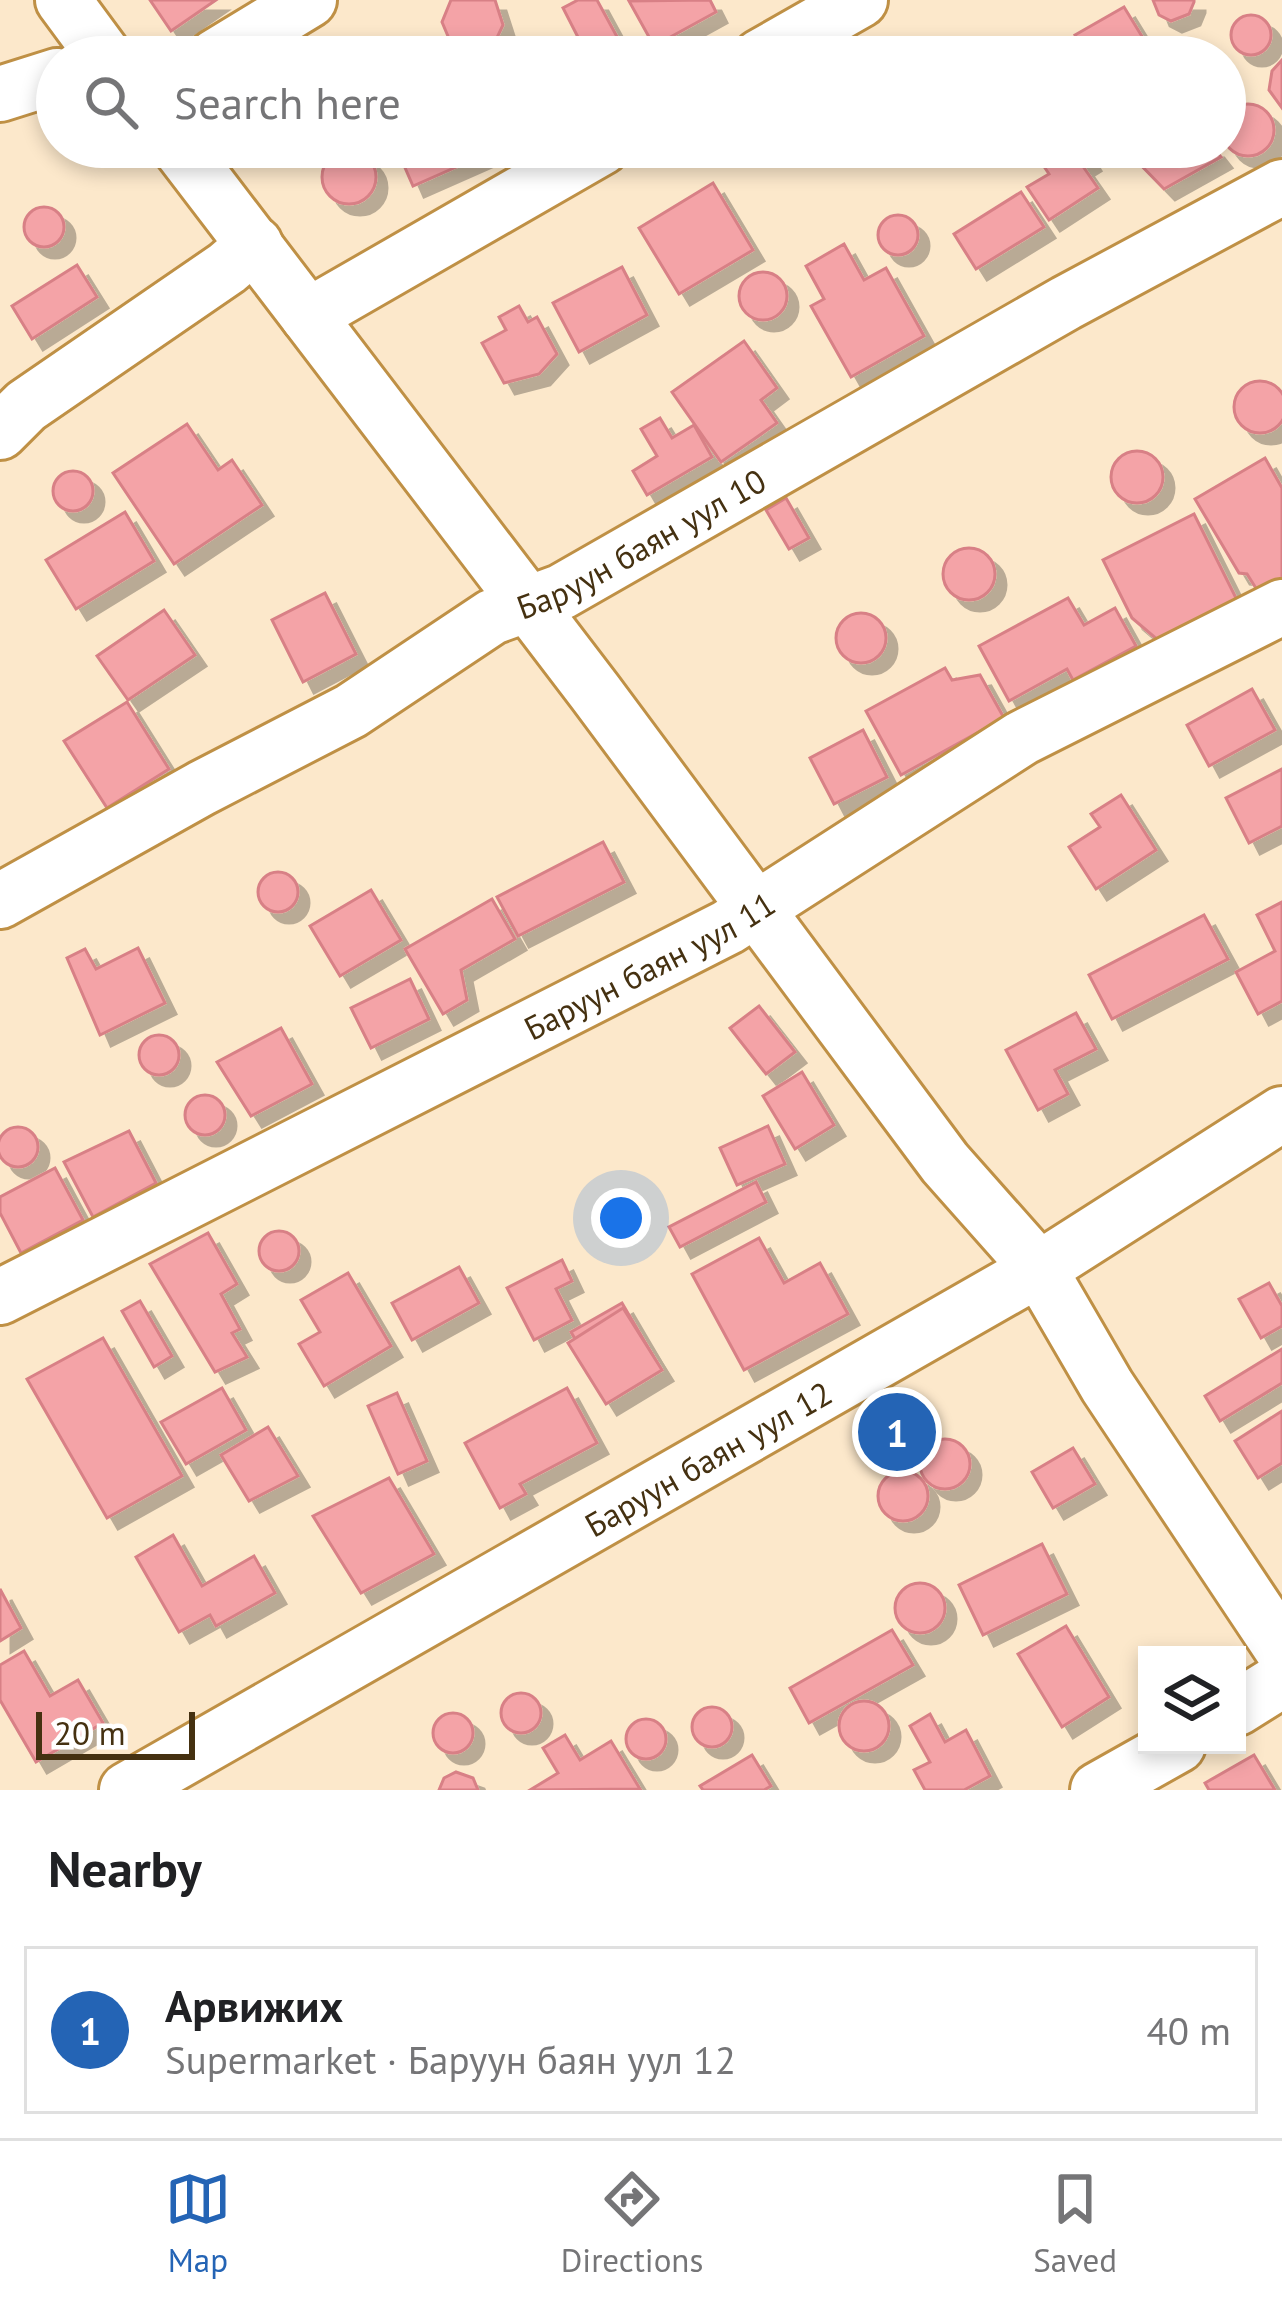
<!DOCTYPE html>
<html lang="en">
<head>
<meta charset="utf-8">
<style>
	:root { --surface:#fff; --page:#f2f2f2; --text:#202124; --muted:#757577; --line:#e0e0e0; --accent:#2464b5 }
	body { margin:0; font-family:"PT Sans",sans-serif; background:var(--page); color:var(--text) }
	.controls { position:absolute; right:36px; bottom:36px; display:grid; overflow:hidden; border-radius:0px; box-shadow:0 6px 18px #0003 }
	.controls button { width:108px; height:108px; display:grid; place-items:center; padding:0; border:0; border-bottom:3px solid var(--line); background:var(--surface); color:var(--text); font:60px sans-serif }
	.scale { position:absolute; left:36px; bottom:30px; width:159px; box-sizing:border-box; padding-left:12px; border:6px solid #453111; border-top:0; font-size:33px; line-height:42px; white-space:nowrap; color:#453111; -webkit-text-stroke:9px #fff; paint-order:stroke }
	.you { position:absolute; left:621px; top:1218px; width:42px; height:42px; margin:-30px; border:9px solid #fff; border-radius:50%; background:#1a73e8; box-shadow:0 0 0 18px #1a73e833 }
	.badge { display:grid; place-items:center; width:78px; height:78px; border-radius:50%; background:var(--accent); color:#fff; font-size:39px; font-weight:700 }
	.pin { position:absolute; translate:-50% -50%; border:6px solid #fff; box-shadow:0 3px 12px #0006 }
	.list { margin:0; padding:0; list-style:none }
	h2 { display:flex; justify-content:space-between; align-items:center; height:156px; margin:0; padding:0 48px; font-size:51px }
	h2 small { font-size:39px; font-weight:400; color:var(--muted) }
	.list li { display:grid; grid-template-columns:78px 1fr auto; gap:36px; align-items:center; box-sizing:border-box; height:168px; margin:0 24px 24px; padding:0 24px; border:3px solid var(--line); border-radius:0px }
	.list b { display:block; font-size:45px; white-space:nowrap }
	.list p { margin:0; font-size:39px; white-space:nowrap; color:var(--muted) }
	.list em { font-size:39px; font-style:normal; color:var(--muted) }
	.icon { flex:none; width:66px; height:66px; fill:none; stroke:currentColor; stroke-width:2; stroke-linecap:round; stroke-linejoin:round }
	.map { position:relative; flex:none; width:1282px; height:1790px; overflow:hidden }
	.search { position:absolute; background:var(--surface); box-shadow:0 6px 18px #0003; left:36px; right:36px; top:36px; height:132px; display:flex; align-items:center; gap:30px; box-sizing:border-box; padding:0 42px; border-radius:66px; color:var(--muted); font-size:45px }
	.sheet { height:348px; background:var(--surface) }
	nav { display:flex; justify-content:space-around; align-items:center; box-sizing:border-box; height:168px; border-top:3px solid var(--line); background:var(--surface); font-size:33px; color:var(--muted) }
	nav a { display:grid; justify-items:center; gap:6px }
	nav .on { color:var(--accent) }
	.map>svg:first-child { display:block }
</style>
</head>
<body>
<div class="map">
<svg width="1282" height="1790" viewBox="0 0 1282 1790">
	<defs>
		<filter id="shadow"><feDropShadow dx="11" dy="11" stdDeviation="0" flood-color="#0004"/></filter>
	</defs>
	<rect width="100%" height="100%" fill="#fce8cb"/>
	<g fill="#f4a3a7" stroke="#d88086" stroke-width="3" filter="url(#shadow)">
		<polygon points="150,0 216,0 171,31"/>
		<polygon points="451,0 495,0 503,25 495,42 478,51 457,48 450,41 442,22"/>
		<polygon points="578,0 597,0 628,57 575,57 584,49 563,8"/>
		<polygon points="710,0 716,12 654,46 629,1"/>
		<polygon points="1153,0 1194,0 1194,2 1189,14 1171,21 1159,15"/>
		<polygon points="1124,7 1146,43 1121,57 1088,57 1075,35"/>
		<circle cx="1251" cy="35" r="20"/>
		<polygon points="1282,60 1282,108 1269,90 1272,71"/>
		<circle cx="1248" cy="130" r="26"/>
		<polygon points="396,147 477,147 481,156 413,186"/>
		<polygon points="1031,147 1082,147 1090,160 1082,165 1098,188 1049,220 1027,187 1049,174"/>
		<polygon points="1150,147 1213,147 1221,157 1164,189 1133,157"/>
		<circle cx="349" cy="177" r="27"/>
		<polygon points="713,183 753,250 679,294 639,228"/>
		<polygon points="1021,192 1044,227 976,269 954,234"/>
		<circle cx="44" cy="227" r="20"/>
		<circle cx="898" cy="235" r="20"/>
		<polygon points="844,244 864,280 886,268 924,336 851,377 811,306 824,299 806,266"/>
		<polygon points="77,265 97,297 32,339 12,306"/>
		<polygon points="622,267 647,315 579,352 553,303"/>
		<circle cx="763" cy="296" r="24"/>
		<polygon points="519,306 528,322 537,317 557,354 539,374 504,383 482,343 506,330 499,317"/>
		<polygon points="744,341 777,388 761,400 777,423 721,462 672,392"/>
		<circle cx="1260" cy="407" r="26"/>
		<polygon points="660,418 672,438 694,425 712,457 647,495 633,471 657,456 641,429"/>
		<polygon points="187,424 218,470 232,460 262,505 174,564 113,473"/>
		<circle cx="1137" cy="477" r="26"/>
		<polygon points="1265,458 1282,488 1282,579 1259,593 1247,574 1239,573 1195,499"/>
		<circle cx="73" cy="491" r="20"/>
		<polygon points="786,498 809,538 789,549 766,510"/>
		<polygon points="125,512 154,561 76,609 46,560"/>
		<polygon points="1194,514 1238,602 1159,641 1132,618 1103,560"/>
		<circle cx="969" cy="574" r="26"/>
		<polygon points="325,593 356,654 303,682 272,620"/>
		<polygon points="1068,598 1084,625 1115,608 1136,646 1073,680 1067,669 1009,701 979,646"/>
		<polygon points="164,610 195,655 128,700 97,656"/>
		<circle cx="861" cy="638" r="25"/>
		<polygon points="945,668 952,680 980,675 1004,718 901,775 866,711"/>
		<polygon points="1252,689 1275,730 1209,766 1187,725"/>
		<polygon points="127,702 169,769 107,808 64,741"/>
		<polygon points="863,730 887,777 834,804 810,758"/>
		<polygon points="1282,769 1282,826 1249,843 1226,798"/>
		<polygon points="1121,795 1156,850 1096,889 1069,847 1100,827 1091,814"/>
		<polygon points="603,842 624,882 518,936 497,897"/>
		<circle cx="278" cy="892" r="20"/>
		<polygon points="371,890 401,940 340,976 310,926"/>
		<polygon points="492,899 515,939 461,970 467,1000 443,1014 405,949"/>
		<polygon points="1282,902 1282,1001 1258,1014 1236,972 1275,951 1257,915"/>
		<polygon points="1204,915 1228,959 1112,1019 1089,975"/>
		<polygon points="138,948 165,1003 100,1035 67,958 85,949 96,969"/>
		<polygon points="410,979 429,1019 371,1048 351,1008"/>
		<polygon points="759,1006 795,1052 766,1074 730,1028"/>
		<polygon points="1076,1013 1096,1049 1055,1070 1068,1094 1038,1110 1006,1050"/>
		<polygon points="281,1028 312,1084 251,1116 217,1062"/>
		<circle cx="159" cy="1055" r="20"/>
		<polygon points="802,1072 834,1125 795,1149 763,1096"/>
		<circle cx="205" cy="1115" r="20"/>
		<polygon points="768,1126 785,1164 737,1185 720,1148"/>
		<circle cx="18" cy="1147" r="20"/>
		<polygon points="129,1131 156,1183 93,1217 64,1162"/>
		<polygon points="55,1168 83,1220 21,1253 0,1213 0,1197"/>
		<polygon points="756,1182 766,1202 680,1247 669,1227"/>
		<circle cx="279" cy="1251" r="20"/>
		<polygon points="208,1233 237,1284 221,1294 240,1329 232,1333 247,1357 215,1372 150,1264"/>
		<polygon points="759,1238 784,1283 820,1263 848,1314 744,1370 692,1274"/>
		<polygon points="562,1260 572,1281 556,1289 572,1320 534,1340 507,1288"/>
		<polygon points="459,1267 479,1303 412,1340 392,1303"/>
		<polygon points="348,1273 391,1346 324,1386 299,1344 320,1332 301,1300"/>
		<polygon points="1269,1283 1282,1306 1282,1326 1261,1338 1239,1299"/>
		<polygon points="140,1301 172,1356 154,1367 122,1311"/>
		<polygon points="622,1303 660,1368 609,1397 571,1332"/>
		<polygon points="623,1308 662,1370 606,1404 568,1343"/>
		<polygon points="103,1338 182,1476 107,1518 27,1379"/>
		<polygon points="1282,1349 1282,1383 1220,1421 1205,1396"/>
		<polygon points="222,1388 246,1430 186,1464 161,1422"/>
		<polygon points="567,1388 597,1443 520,1484 526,1494 500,1508 465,1443"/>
		<polygon points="397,1393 427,1461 398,1474 368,1406"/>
		<polygon points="1282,1411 1282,1463 1258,1478 1235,1441"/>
		<polygon points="268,1427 298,1476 249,1501 221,1455"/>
		<circle cx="945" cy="1464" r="25"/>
		<polygon points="1073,1448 1095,1484 1053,1508 1032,1472"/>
		<circle cx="903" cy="1496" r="25"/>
		<polygon points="389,1478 434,1554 361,1593 313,1516"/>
		<polygon points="173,1535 202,1586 254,1556 275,1593 216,1626 210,1615 179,1632 136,1557"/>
		<polygon points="1042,1544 1067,1594 983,1635 959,1585"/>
		<circle cx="920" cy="1608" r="25"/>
		<polygon points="0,1589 21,1628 0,1641"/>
		<polygon points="1066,1626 1109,1697 1062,1727 1018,1654"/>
		<polygon points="892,1630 913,1665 809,1723 790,1688"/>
		<polygon points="24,1651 50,1696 78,1680 103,1723 36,1762 0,1700 0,1665"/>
		<circle cx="521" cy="1713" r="20"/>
		<circle cx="864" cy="1726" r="25"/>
		<circle cx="712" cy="1727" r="20"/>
		<circle cx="453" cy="1733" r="20"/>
		<polygon points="930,1714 945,1742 966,1730 990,1776 964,1790 925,1790 914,1770 930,1762 910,1726"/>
		<circle cx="646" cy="1739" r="20"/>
		<polygon points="565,1735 580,1760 611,1741 640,1789 530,1790 558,1773 543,1748"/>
		<polygon points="752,1755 771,1786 764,1790 703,1790 700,1786"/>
		<polygon points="1254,1755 1275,1790 1209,1790 1205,1783"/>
		<polygon points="456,1772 473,1778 478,1790 439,1790 444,1778"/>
	</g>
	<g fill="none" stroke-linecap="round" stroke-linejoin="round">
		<g stroke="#bf9045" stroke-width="60">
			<g id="street">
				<polyline points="63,0 105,57"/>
				<polyline points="215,57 309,0"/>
				<polyline points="760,57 860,0"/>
				<polyline points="0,94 57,76"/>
				<polyline points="179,147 595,692 945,1163 1039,1269 1107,1386 1282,1649"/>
				<polyline points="308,316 602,147"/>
				<polyline points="0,432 26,406 227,268 255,244"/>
				<path id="s1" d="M 0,901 L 202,788 L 351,711 L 492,617 L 561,592 L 1066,303 L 1282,187"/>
				<path id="s2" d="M 0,1297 L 728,927 L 1022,738 L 1282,607"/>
				<polyline points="1237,1708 1282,1680"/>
				<path id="s3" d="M 127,1790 L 1039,1269 L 1282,1114"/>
				<polyline points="1098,1790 1178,1745"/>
			</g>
		</g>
		<use href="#street" stroke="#fff" stroke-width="54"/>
	</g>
	<g text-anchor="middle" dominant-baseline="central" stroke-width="9" stroke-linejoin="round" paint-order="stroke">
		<g font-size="33" fill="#453111" stroke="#fff">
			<text stroke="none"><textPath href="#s1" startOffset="735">Баруун баян уул 10</textPath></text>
			<text stroke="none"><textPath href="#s2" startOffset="729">Баруун баян уул 11</textPath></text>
			<text stroke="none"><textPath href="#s3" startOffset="669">Баруун баян уул 12</textPath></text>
		</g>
	</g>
</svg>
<div class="controls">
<button><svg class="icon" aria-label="layers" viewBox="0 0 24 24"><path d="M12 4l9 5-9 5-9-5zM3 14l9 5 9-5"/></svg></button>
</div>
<div class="scale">20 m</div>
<div class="you"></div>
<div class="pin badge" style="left:897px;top:1432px">1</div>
<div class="search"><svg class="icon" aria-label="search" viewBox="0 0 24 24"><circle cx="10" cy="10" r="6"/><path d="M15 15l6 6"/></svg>Search here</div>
</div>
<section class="sheet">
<h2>Nearby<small></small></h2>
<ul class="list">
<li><span class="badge">1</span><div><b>Арвижих</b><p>Supermarket · Баруун баян уул 12</p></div><em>40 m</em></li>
</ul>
</section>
<nav>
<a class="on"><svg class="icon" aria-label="map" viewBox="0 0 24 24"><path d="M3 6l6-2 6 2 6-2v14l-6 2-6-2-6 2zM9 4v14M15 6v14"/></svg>Map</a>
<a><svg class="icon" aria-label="directions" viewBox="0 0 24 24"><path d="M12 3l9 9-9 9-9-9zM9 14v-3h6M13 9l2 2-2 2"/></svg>Directions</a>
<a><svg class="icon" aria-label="saved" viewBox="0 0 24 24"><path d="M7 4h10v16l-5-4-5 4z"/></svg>Saved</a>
</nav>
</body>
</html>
